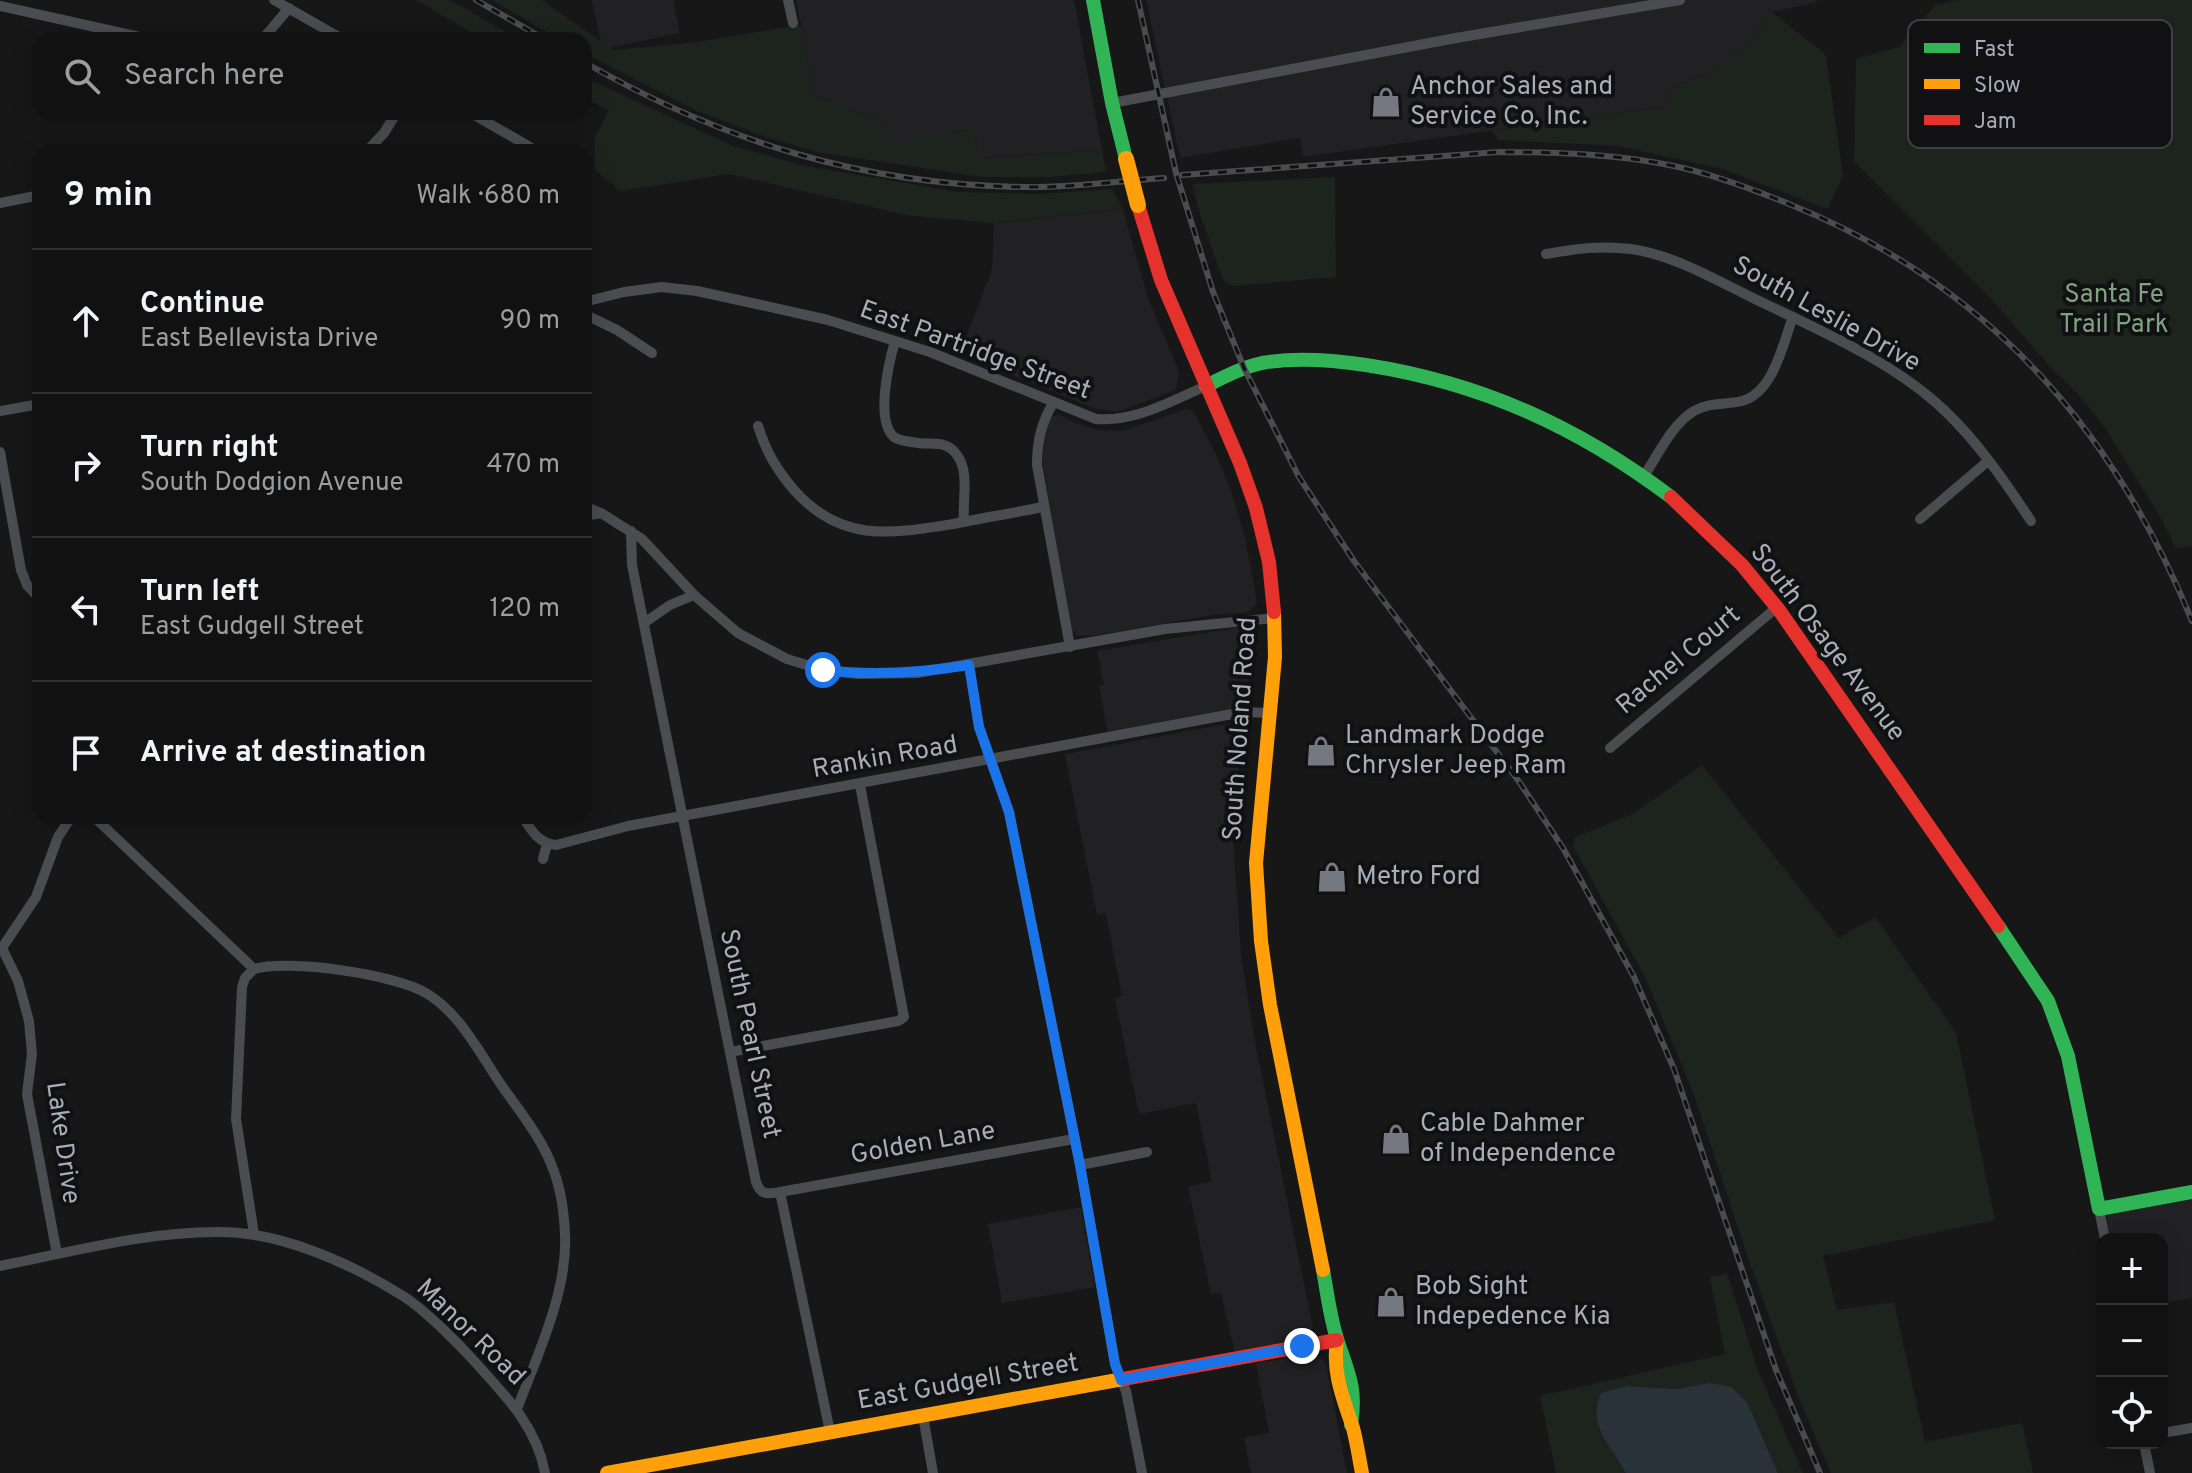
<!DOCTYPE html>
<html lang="en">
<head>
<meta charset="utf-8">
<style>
	:root { --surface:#111; --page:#1e1f1f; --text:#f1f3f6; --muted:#9c9d9f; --line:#303131 }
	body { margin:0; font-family:Overpass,sans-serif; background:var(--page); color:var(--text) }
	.controls { position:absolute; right:24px; bottom:24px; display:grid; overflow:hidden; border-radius:16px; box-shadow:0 4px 20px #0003 }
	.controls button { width:72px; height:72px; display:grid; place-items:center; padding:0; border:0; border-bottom:2px solid var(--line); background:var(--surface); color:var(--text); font:40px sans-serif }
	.stop { position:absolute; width:24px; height:24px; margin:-18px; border:6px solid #1a73e8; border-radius:50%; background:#fff }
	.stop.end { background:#1a73e8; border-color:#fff; box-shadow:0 2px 8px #0008 }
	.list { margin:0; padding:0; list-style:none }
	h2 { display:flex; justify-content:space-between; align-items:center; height:104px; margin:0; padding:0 32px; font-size:34px }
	h2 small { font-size:26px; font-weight:400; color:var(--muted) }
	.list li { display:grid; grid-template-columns:52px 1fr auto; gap:24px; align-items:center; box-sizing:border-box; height:144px; padding:0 32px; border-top:2px solid var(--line) }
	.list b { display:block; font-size:30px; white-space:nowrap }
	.list p { margin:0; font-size:26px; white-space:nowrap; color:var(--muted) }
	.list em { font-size:26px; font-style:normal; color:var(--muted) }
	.icon { flex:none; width:44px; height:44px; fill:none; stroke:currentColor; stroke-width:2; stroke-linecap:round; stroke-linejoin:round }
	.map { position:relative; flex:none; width:2192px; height:1473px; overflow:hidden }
	.search { position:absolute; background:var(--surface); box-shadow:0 4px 20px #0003; left:32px; top:32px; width:560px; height:88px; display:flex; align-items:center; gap:20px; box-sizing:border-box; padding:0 28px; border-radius:24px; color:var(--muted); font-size:30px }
	.panel { position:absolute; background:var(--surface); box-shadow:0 4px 20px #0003; left:32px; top:144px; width:560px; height:680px; border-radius:24px }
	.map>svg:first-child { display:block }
</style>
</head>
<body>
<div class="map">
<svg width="2192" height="1473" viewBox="0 0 2192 1473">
	<rect width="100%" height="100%" fill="#171717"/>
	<g fill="#212123">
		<polygon points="592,0 673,0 680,33 602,49"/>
		<polygon points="796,0 1074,0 1102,150 979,158 974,129 890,143 885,122 815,96"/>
		<polygon points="1146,0 1817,0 1817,2 1772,12 1750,42 1712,72 1670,88 1668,106 1303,157 1300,138 1180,158"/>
		<polygon points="1123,209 1147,295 1179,372 1176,390 1117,412 1093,408 960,353 992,269 994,223"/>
		<polygon points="1186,409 1193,411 1217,456 1232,494 1245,537 1257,602 1253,608 1245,613 1218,614 1099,635 1077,636 1071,631 1043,466 1042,446 1046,424 1052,416 1060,415 1075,423 1098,430 1122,431"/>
		<polygon points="1240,627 1249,630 1253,636 1248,703 1245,706 1108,734 1099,686 1104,685 1097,651"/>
		<polygon points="1226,724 1234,724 1242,731 1233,836 1241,954 1254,1037 1313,1328 1309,1335 1301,1340 1235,1353 1221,1293 1211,1294 1188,1187 1212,1181 1196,1103 1139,1114 1115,999 1122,996 1106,914 1097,915 1065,754"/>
		<polygon points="2192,1197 2192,1298 2162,1303 2162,1239 2110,1239 2107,1218 2112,1212"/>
		<polygon points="1081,1207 1095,1287 1002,1303 988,1224"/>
		<polygon points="1310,1355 1320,1357 1326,1364 1347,1473 1251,1473 1244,1438 1269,1433 1256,1363"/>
	</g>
	<g fill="#1d241e">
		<polygon points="416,0 450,0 519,40 484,40"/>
		<polygon points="491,0 541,0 614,50 698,42 801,25 815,96 885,122 891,142 974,129 979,158 1102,150 1106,172 1051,177 982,177 822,153 765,137 695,110 584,53 584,40 561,40"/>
		<polygon points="1958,0 2192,0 2192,546 2176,548 2161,518 2103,425 2078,394 2051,368 1993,301 1854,161 1856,59 1899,47 1934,6"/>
		<polygon points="1772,12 1826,55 1843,176 1827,209 1723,169 1617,146 1498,140 1492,131 1668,106 1670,88 1712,72 1750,42"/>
		<polygon points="584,77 733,146 805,166 959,192 1040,194 1112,189 1123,209 994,223 911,216 729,174 621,191 595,170 595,138 608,110 584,97"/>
		<polygon points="1335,177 1336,277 1233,286 1223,281 1198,208 1192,184"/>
		<polygon points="1702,765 1839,938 1875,917 1956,1033 1995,1220 1823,1256 1837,1310 1894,1302 1925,1442 2022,1423 2033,1473 1831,1473 1798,1396 1750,1264 1694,1095 1646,979 1573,846 1575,837 1633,814"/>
		<polygon points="1727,1273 1758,1371 1803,1473 1778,1473 1747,1402 1709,1383 1676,1389 1628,1386 1623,1466 1626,1473 1556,1473 1540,1396 1725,1354 1710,1277"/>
	</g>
	<path fill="#2a3239" d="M 1709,1383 L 1731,1387 L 1747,1402 L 1778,1473 L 1626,1473 C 1612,1445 1586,1427 1601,1393 L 1628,1386 L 1676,1389 Z"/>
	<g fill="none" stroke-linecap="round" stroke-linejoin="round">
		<g stroke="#4b4c50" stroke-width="10">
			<polyline points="274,0 344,40"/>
			<polyline points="788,0 793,23"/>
			<polyline points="0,6 153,40"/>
			<polyline points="262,40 289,8"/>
			<polyline points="1112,103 1456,38 1680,0"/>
			<polyline points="469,112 530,147"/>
			<polyline points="366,152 384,133 397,112"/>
			<polyline points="0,203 40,195"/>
			<path d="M 1546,254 C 1575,249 1601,245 1631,249 C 1674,255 1716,280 1755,299 C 1819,330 1892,361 1944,410 C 1978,442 2006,483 2031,521"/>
			<path d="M 584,302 L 624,292 L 662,287 L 697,291 L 761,305 L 828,320 L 930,352 L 1096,419 C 1136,422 1171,401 1206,386"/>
			<polyline points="584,314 617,330 652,353"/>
			<path d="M 895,341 C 889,362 875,420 894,437 C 899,441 911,442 918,443 C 933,445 947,440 957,455 C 970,472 962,501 964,522"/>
			<path d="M 1053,403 C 1041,424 1037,441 1037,465 L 1070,647"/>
			<polyline points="0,411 40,404"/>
			<path d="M 758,426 C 766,452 777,470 794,490 C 841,543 890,534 953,524 C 983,518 1013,513 1043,507"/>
			<polyline points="0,452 21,570 27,585 40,599"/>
			<path d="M 1644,476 C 1658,455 1672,424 1694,411 C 1710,402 1726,405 1742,401 C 1774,392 1783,343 1793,317"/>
			<polyline points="584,506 601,513"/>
			<polyline points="584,516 601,513 642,539 694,595 738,633 787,659 823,670 858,674 917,673 1165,629 1275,618"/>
			<polyline points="1920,519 1988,461"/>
			<path d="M 631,531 L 632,565 L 756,1182 C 761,1196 768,1194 780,1192 L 1074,1139"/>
			<polyline points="644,623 670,605 694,595"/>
			<polyline points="969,665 979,727 1009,812 1080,1165 1115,1364 1126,1391 1142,1473"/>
			<polyline points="1610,748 1776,608"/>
			<path d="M 93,816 L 254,969 C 288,959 394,974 426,993 C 460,1013 480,1054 502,1086 C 520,1112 542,1138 553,1169 C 561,1189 564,1212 565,1234 C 568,1291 537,1356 517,1409"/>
			<path d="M 522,816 C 531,830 538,843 556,845 L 628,826 L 1243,712 L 1270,713"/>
			<polyline points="543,859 547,844"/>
			<polyline points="2,948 18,981 29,1021 32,1054 27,1094 57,1254"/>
			<polyline points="2,948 36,897 58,837 72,816"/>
			<polyline points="254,969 245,978 242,987 236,1119 254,1234"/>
			<polyline points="730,1052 898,1021 904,1017 860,785"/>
			<polyline points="1080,1165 1147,1152"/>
			<polyline points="780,1192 830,1432"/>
			<polyline points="2099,1209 2105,1239"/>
			<path d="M 0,1266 C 71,1252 144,1232 216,1232 C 280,1231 350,1263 403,1296 C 425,1310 457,1342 475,1362 C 505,1395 537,1427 545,1473"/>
			<polyline points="923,1416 933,1473"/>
			<polyline points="2162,1433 2192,1428"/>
			<polyline points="2144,1443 2150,1473"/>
		</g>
		<g stroke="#30b455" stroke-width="14">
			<polyline points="1093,0 1112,103 1126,159"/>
			<path d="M 1206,386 C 1224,377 1243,367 1262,363 C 1296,357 1332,360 1366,365 C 1482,383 1578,427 1671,497"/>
			<polyline points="1998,926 2048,1001 2068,1056 2099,1209 2192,1192"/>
			<path d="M 1323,1270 C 1327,1292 1330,1317 1337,1339 C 1348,1373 1357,1387 1351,1425"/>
		</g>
		<g stroke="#ff9f0a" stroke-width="14">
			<polyline points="1274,612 1275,657 1256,863 1261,941 1270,1005 1323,1270"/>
			<path d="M 1337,1340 C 1332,1373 1343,1398 1353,1428 C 1357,1443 1359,1458 1362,1473"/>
			<polyline points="607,1473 1123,1379"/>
		</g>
		<g stroke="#e5322d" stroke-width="14">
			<polyline points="1138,205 1161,280 1240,463 1256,508 1269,562 1274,612"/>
			<polyline points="1671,497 1742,565 1779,610 1998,926"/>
			<polyline points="1123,1379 1337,1340"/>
		</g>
		<g stroke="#4b4c4f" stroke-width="6">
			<g id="rail">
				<polyline points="476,0 546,40"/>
				<polyline points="1138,0 1176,173 1213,292 1244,368 1299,477 1354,561 1520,783 1563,848 1634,977 1674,1069 1776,1370 1820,1473"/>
				<path d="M 584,62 C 723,142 864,185 1024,187 C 1071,188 1118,181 1164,178"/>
				<path d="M 1182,175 L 1499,152 C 1558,152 1617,154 1674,166 C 1713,174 1752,189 1789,204 C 1986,283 2113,427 2192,621"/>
			</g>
		</g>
		<use href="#rail" stroke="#111113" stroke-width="3" stroke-dasharray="9" stroke-linecap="butt"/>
		<polyline stroke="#ff9f0a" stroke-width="16" points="1126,159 1138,205"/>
	</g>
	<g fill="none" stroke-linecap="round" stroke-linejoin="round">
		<path stroke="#1a73e8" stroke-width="10" d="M 823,670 C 873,676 920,673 969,665 L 979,727 L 1009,812 L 1080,1165 L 1115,1364 L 1121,1380 L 1302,1346"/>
	</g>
	<defs>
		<g id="shop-bare" transform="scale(2.4)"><path d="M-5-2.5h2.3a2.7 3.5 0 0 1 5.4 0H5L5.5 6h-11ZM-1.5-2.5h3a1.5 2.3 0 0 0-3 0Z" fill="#757880" stroke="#111113" stroke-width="2.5" paint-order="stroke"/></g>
	</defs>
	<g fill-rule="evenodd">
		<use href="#shop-bare" x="1386" y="102"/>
		<use href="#shop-bare" x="1321" y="751"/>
		<use href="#shop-bare" x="1332" y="877"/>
		<use href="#shop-bare" x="1396" y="1139"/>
		<use href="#shop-bare" x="1391" y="1302"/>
	</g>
	<g text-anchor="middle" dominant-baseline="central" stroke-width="8" stroke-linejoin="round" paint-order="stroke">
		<g font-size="26" fill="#a8adb8" stroke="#111113" text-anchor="start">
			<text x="1410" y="87">Anchor Sales and<tspan x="1410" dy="30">Service Co, Inc.</tspan></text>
			<text x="1345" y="736">Landmark Dodge<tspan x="1345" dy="30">Chrysler Jeep Ram</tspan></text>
			<text x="1356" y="877">Metro Ford</text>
			<text x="1420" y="1124">Cable Dahmer<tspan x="1420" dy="30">of Independence</tspan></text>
			<text x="1415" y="1287">Bob Sight<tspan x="1415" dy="30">Indepedence Kia</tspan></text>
		</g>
		<g font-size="26" fill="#7fa381" stroke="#111113">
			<text x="2114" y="295">Santa Fe<tspan x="2114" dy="30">Trail Park</tspan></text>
		</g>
		<g font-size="26" fill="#a8adb8" stroke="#111113">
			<text transform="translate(1826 315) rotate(29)">South Leslie Drive</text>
			<text transform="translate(975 351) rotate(20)">East Partridge Street</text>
			<text transform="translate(1827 643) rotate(53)">South Osage Avenue</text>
			<text transform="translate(1679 661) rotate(-40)">Rachel Court</text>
			<text transform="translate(1241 729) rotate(-86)">South Noland Road</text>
			<text transform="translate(885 758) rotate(-10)">Rankin Road</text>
			<text transform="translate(749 1034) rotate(78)">South Pearl Street</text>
			<text transform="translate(62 1143) rotate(82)">Lake Drive</text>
			<text transform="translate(923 1144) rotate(-10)">Golden Lane</text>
			<text transform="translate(470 1333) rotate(44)">Manor Road</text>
			<text transform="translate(968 1383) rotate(-10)">East Gudgell Street</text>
		</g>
	</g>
	<rect x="1908" y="20" width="264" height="128" rx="12" fill="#111113" stroke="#3e4045" stroke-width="2"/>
	<rect x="1924" y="43" width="36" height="10" fill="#30b455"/>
	<rect x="1924" y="79" width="36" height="10" fill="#ff9f0a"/>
	<rect x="1924" y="115" width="36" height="10" fill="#e5322d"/>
	<g font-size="22" fill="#a8adb8">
		<text x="1974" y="56">Fast</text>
		<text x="1974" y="92">Slow</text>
		<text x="1974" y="128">Jam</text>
	</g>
</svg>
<div class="controls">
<button>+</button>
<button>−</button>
<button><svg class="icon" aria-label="locate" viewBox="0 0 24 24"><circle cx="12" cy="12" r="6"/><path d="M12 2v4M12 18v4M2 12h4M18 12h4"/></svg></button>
</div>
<div class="stop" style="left:823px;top:670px"></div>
<div class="stop end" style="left:1302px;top:1346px"></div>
<div class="search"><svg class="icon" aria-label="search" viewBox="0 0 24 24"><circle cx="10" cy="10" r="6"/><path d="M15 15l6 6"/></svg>Search here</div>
<section class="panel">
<h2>9 min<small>Walk · 680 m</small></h2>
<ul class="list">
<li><svg class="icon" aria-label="ahead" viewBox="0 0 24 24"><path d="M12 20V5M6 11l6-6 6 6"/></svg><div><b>Continue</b><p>East Bellevista Drive</p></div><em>90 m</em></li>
<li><svg class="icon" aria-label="right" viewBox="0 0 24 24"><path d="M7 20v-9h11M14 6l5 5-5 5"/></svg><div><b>Turn right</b><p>South Dodgion Avenue</p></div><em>470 m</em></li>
<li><svg class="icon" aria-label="left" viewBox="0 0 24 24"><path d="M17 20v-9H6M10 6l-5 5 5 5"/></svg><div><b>Turn left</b><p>East Gudgell Street</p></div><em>120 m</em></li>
<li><svg class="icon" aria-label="arrive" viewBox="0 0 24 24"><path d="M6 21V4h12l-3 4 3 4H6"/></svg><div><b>Arrive at destination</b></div></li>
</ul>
</section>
</div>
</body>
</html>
